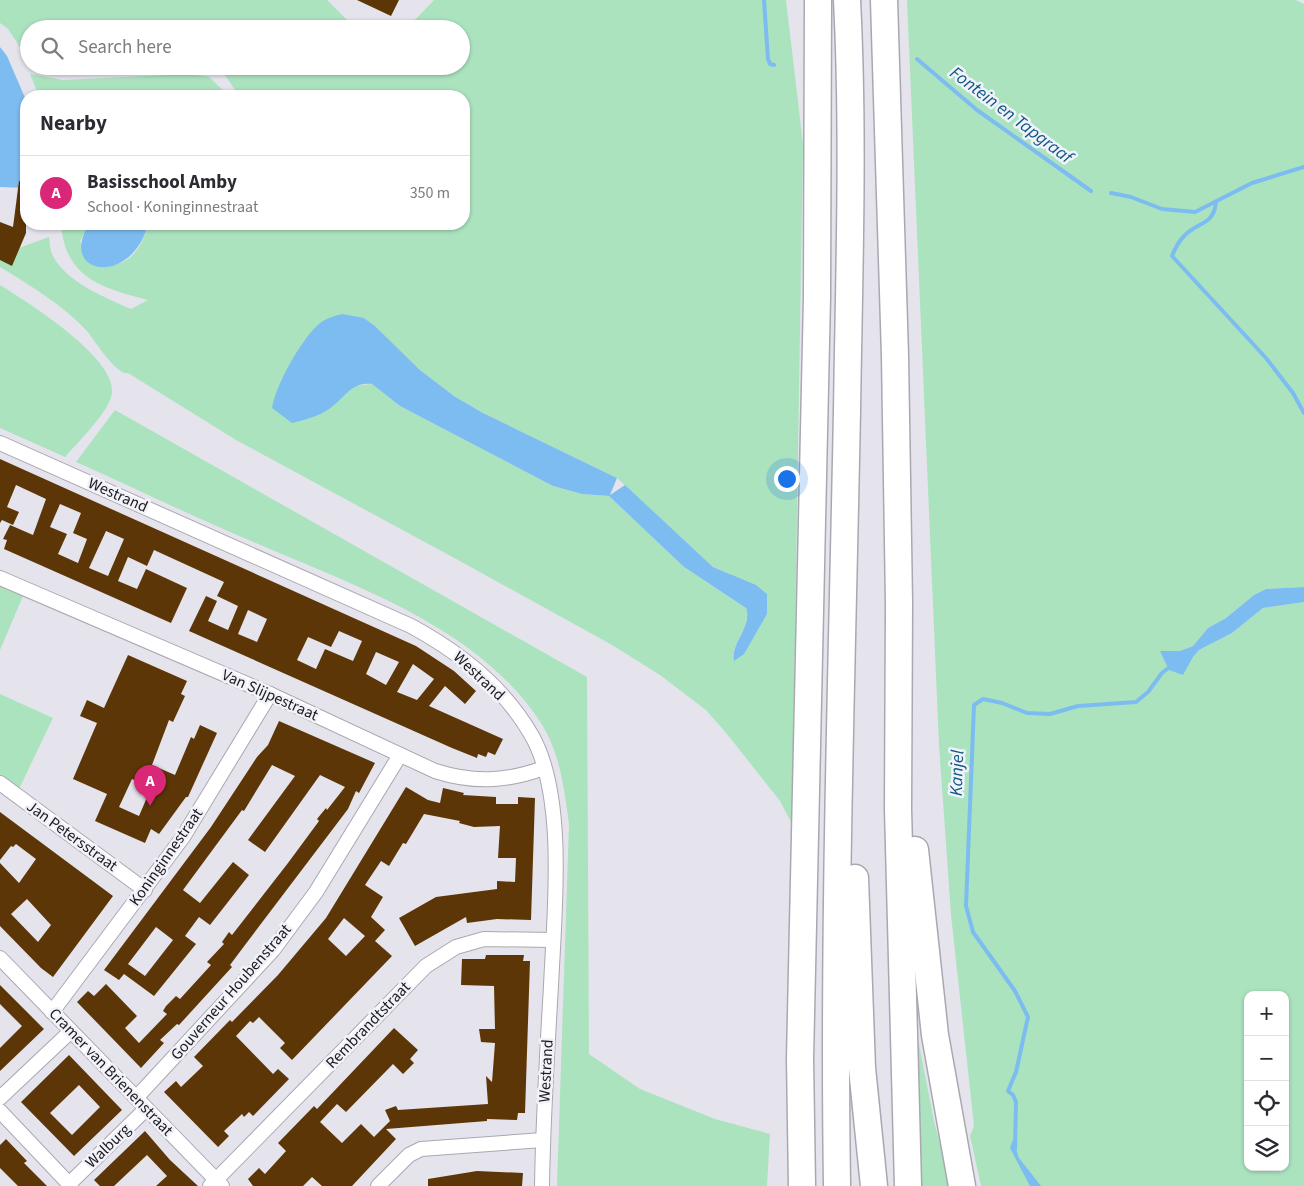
<!DOCTYPE html>
<html lang="en">
<head>
<meta charset="utf-8">
<style>
	:root { --surface:#fff; --page:#f7f7f7; --text:#2b2b33; --muted:#7c7c81; --line:#e1e1e2; --accent:#db2777 }
	body { margin:0; font-family:"Source Sans 3",sans-serif; background:var(--page); color:var(--text) }
	.controls { position:absolute; right:15px; bottom:15px; display:grid; overflow:hidden; border-radius:10px; box-shadow:0 1px 4px #0004 }
	.controls button { width:45px; height:45px; display:grid; place-items:center; padding:0; border:0; border-bottom:1px solid var(--line); background:var(--surface); color:var(--text); font:25px sans-serif }
	.you { position:absolute; left:786px; top:478px; width:18px; height:18px; margin:-12px; border:4px solid #fff; border-radius:50%; background:#1a73e8; box-shadow:0 0 0 8px #1a73e833 }
	.badge { display:grid; place-items:center; width:32px; height:32px; border-radius:50%; background:var(--accent); color:#fff; font-size:16px; font-weight:700 }
	.pin { position:absolute; translate:-50% -41px; filter:drop-shadow(0 1px 2px #0008) }
	.pin::after { content:''; position:absolute; top:26px; width:18px; height:15px; background:inherit; clip-path:polygon(0 0,100% 0,50% 100%) }
	.list { margin:0; padding:0; list-style:none }
	h2 { display:flex; justify-content:space-between; align-items:center; height:65px; margin:0; padding:0 20px; font-size:21px }
	h2 small { font-size:16px; font-weight:400; color:var(--muted) }
	.list li { display:grid; grid-template-columns:32px 1fr auto; gap:15px; align-items:center; box-sizing:border-box; height:75px; padding:0 20px; border-top:1px solid var(--line) }
	.list b { display:block; font-size:19px; white-space:nowrap }
	.list p { margin:0; font-size:16px; white-space:nowrap; color:var(--muted) }
	.list em { font-size:16px; font-style:normal; color:var(--muted) }
	.icon { flex:none; width:28px; height:28px; fill:none; stroke:currentColor; stroke-width:2; stroke-linecap:round; stroke-linejoin:round }
	.map { position:relative; flex:none; width:1304px; height:1186px; overflow:hidden }
	.search { position:absolute; background:var(--surface); box-shadow:0 1px 4px #0004; left:20px; top:20px; width:450px; height:55px; display:flex; align-items:center; gap:12px; box-sizing:border-box; padding:0 18px; border-radius:28px; color:var(--muted); font-size:19px }
	.panel { position:absolute; background:var(--surface); box-shadow:0 1px 4px #0004; left:20px; top:90px; width:450px; height:140px; border-radius:20px }
	.map>svg:first-child { display:block }
</style>
</head>
<body>
<div class="map">
<svg width="1304" height="1186" viewBox="0 0 1304 1186">
	<rect width="100%" height="100%" fill="#e5e4ed"/>
	<g fill="#abe3bf" fill-rule="evenodd">
		<polygon points="0,0 327,0 356,29 29,29 29,61 8,29 0,23"/>
		<path d="M 434,0 L 786,0 L 803,144 L 792,824 L 780,801 L 727,734 L 706,710 L 660,675 L 612,645 L 458,560 L 236,440 L 128,373 C 117,376 94,340 87,331 C 63,305 29,285 0,267 L 0,260 L 8,252 L 49,237 C 50,243 50,251 53,256 C 66,282 106,298 131,309 L 148,300 C 102,288 65,278 61,224 L 89,224 L 80,241 L 88,262 C 122,273 140,256 148,224 L 464,224 L 464,96 L 239,96 L 225,75 L 215,66 L 461,66 L 461,29 L 406,29 ZM 364,318 L 375,326 L 420,370 L 454,396 L 483,413 L 617,478 L 713,567 L 728,573 L 767,614 L 734,661 C 730,642 753,626 746,608 L 684,567 L 609,496 L 582,494 L 553,486 L 400,406 L 372,384 L 353,386 L 346,393 L 272,408 L 281,382 L 308,337 Z"/>
		<path d="M 907,0 L 1296,0 L 1304,4 L 1304,587 L 1266,589 L 1254,595 L 1226,618 L 1208,628 L 1193,646 L 1180,651 L 1161,651 L 1193,657 L 1199,650 L 1232,633 L 1263,608 L 1304,602 L 1304,1186 L 981,1186 L 970,1136 L 974,1126 L 951,915 L 939,745 ZM 1248,995 L 1285,995 L 1285,1167 L 1248,1167 Z"/>
		<polygon points="47,66 113,66 84,69"/>
		<polygon points="30,74 63,80 190,74 209,77 229,96 39,96"/>
		<path d="M 0,285 C 27,302 116,357 112,393 C 110,411 77,443 65,457 L 0,428 Z"/>
		<path d="M 115,410 L 587,677 L 589,1054 L 640,1089 L 715,1119 L 770,1134 L 767,1186 L 557,1186 L 569,824 C 564,788 560,751 539,720 C 475,625 352,585 251,541 C 192,516 134,488 76,462 Z"/>
		<polygon points="0,586 23,596 0,650"/>
		<polygon points="0,694 53,718 18,791 0,777"/>
		<polygon points="915,1024 934,1121 951,1186 919,1186"/>
	</g>
	<g fill="#7dbcf0">
		<polygon points="0,47 7,56 26,100 26,188 0,187"/>
		<path d="M 89,224 L 148,224 C 132,287 57,276 89,224 Z"/>
		<path d="M 342,314 L 364,318 L 375,326 L 420,370 L 454,396 L 483,413 L 617,478 L 610,495 L 625,485 L 713,567 L 756,585 L 767,594 L 767,614 L 744,654 L 734,661 C 730,643 753,626 746,608 L 684,567 L 609,496 L 582,494 L 553,486 L 400,406 L 372,384 C 351,381 344,399 329,409 C 319,416 305,420 292,423 L 272,408 C 276,384 302,338 320,323 C 327,318 334,316 342,314 Z"/>
		<polygon points="1304,587 1304,602 1263,608 1232,633 1199,650 1193,657 1183,675 1169,670 1160,651 1180,651 1193,646 1208,628 1226,618 1254,595 1266,589"/>
		<polygon points="1013,1140 1019,1158 1041,1186 1030,1186 1010,1148"/>
	</g>
	<g fill="none" stroke-linecap="round" stroke-linejoin="round">
		<g stroke="#7dbcf0" stroke-width="4">
			<polyline points="764,0 768,59 770,64 774,65"/>
			<polyline points="917,59 977,110 1091,191"/>
			<polyline points="1111,193 1131,197 1162,209 1195,212 1252,183 1304,167"/>
			<path d="M 1216,202 C 1214,225 1198,222 1185,235 C 1179,241 1175,248 1172,256 L 1266,358 L 1293,393 L 1304,413"/>
			<polyline points="1015,1149 1016,1102 1013,1095 1008,1091 1016,1072 1028,1017 1015,991 973,932 966,906 974,705 983,699 1002,703 1027,713 1050,714 1078,706 1136,702 1148,692 1162,673 1172,665"/>
		</g>
	</g>
	<g fill="#5d3607" fill-rule="evenodd">
		<polygon points="357,0 399,0 391,16"/>
		<polygon points="19,181 26,182 26,233 12,266 0,260 0,222 13,227"/>
		<path d="M 0,459 L 416,646 L 454,671 L 476,691 L 465,704 L 445,686 L 429,706 L 503,739 L 495,755 L 488,752 L 486,757 L 478,754 L 477,758 L 452,748 L 189,631 L 206,596 L 217,601 L 208,621 L 228,630 L 238,606 L 217,596 L 224,582 L 154,550 L 147,566 L 128,557 L 118,581 L 137,589 L 146,569 L 187,588 L 171,623 L 4,549 L 7,540 L 3,539 L 10,525 L 33,535 L 46,499 L 16,485 L 7,507 L 19,512 L 13,525 L 2,520 L 0,523 ZM 60,504 L 81,513 L 73,533 L 87,539 L 78,563 L 58,554 L 67,534 L 50,527 ZM 106,531 L 124,539 L 108,576 L 89,568 ZM 248,610 L 267,619 L 257,642 L 238,634 ZM 339,631 L 362,641 L 353,661 L 325,649 L 316,669 L 297,660 L 308,637 L 331,647 ZM 376,652 L 399,662 L 386,685 L 366,674 ZM 413,664 L 434,679 L 417,700 L 397,692 Z"/>
		<path d="M 128,655 L 187,681 L 181,694 L 185,696 L 173,722 L 169,720 L 152,765 L 175,775 L 191,737 L 194,739 L 200,725 L 217,733 L 188,797 L 186,797 L 159,834 L 151,829 L 145,843 L 95,821 L 107,794 L 73,779 L 97,723 L 80,716 L 87,700 L 104,708 ZM 132,779 L 151,788 L 139,816 L 119,807 Z"/>
		<path d="M 279,721 L 375,763 L 359,793 L 356,791 L 348,809 L 245,945 L 230,965 L 232,967 L 179,1025 L 177,1024 L 160,1040 L 164,1043 L 141,1068 L 77,1002 L 88,991 L 94,996 L 106,984 L 137,1016 L 125,1028 L 139,1043 L 167,1014 L 163,1011 L 166,1006 L 176,996 L 180,999 L 211,965 L 207,962 L 224,944 L 222,942 L 229,932 L 232,935 L 288,863 L 319,821 L 317,819 L 326,808 L 327,810 L 345,787 L 320,775 L 265,852 L 248,840 L 295,776 L 272,765 L 244,811 L 242,810 L 183,890 L 200,903 L 233,862 L 249,875 L 210,925 L 199,917 L 185,936 L 196,944 L 154,996 L 124,974 L 119,980 L 104,970 L 211,827 L 257,757 L 268,745 ZM 156,927 L 173,940 L 145,976 L 128,964 Z"/>
		<path d="M 406,787 L 428,800 L 440,803 L 443,788 L 464,793 L 463,795 L 496,797 L 496,804 L 518,804 L 518,797 L 535,798 L 531,920 L 497,919 L 467,923 L 466,917 L 415,946 L 399,918 L 436,897 L 497,889 L 497,881 L 515,882 L 516,858 L 498,858 L 500,826 L 474,827 L 459,823 L 460,821 L 424,814 L 406,844 L 403,843 L 389,866 L 381,861 L 365,885 L 383,897 L 371,917 L 385,930 L 375,941 L 392,956 L 292,1060 L 280,1048 L 285,1043 L 259,1017 L 253,1023 L 250,1021 L 236,1036 L 273,1074 L 278,1069 L 289,1079 L 253,1116 L 249,1112 L 244,1117 L 242,1114 L 224,1131 L 229,1136 L 218,1147 L 164,1092 L 176,1081 L 181,1087 L 203,1066 L 194,1057 L 230,1020 L 232,1022 L 278,975 L 326,918 ZM 344,918 L 365,936 L 346,956 L 328,939 Z"/>
		<path d="M 0,812 L 113,896 L 53,977 L 41,968 L 0,926 L 0,863 L 19,883 L 36,859 L 16,844 L 13,847 L 11,846 L 0,860 ZM 27,899 L 51,925 L 38,942 L 11,914 Z"/>
		<polygon points="486,955 524,955 523,961 530,961 525,1113 518,1113 517,1120 487,1119 487,1121 386,1129 396,1139 352,1186 322,1186 312,1177 303,1186 253,1186 248,1179 259,1168 265,1174 286,1151 278,1143 314,1106 317,1109 394,1028 418,1050 410,1059 414,1063 403,1074 393,1064 346,1112 337,1104 320,1122 342,1143 361,1124 374,1137 390,1121 385,1110 396,1106 398,1110 488,1104 486,1076 492,1082 495,1043 481,1042 479,1029 495,1029 494,986 461,985 462,959 485,959"/>
		<polygon points="0,985 44,1029 0,1071 0,1048 22,1026 0,1004"/>
		<path d="M 69,1055 L 122,1110 L 74,1156 L 21,1102 ZM 79,1085 L 100,1107 L 72,1135 L 50,1113 Z"/>
		<polygon points="145,1131 170,1160 198,1186 156,1186 167,1176 147,1155 114,1186 100,1186 94,1180"/>
		<polygon points="6,1139 27,1161 24,1163 47,1186 18,1186 0,1168 0,1145"/>
		<polygon points="477,1171 523,1173 522,1186 428,1186 428,1179"/>
	</g>
	<g fill="none" stroke-linecap="round" stroke-linejoin="round">
		<g stroke="#a9a8b1" stroke-width="16">
			<g id="street">
				<path d="M 0,443 L 411,626 C 459,652 505,688 532,736 C 567,798 554,916 551,986 C 547,1053 543,1119 542,1186"/>
				<path d="M 0,578 L 270,694 L 435,771 C 473,783 506,782 544,768"/>
				<polyline points="0,783 145,890"/>
				<polyline points="0,958 222,1186"/>
				<polyline points="52,1012 183,837 270,694"/>
				<polyline points="0,1098 71,1031"/>
				<polyline points="136,1098 273,950 316,892 400,755"/>
				<polyline points="0,1111 71,1186"/>
				<polyline points="69,1184 146,1109"/>
				<polyline points="210,1186 426,966 456,947 484,939 553,940"/>
				<polyline points="378,1186 409,1155 421,1149 543,1140"/>
			</g>
		</g>
		<g stroke="#a9a8b1" stroke-width="29">
			<g id="highway">
				<polyline points="884,0 895,356 899,603 898,809 908,1186"/>
				<polyline points="915,850 935,1035 962,1186"/>
				<polyline points="855,878 862,1068 874,1186"/>
				<polyline points="802,1186 800,1059 817,297 818,0"/>
				<path d="M 837,1186 C 833,928 842,669 847,411 C 849,274 854,137 847,0"/>
			</g>
		</g>
		<use href="#street" stroke="#fff" stroke-width="14"/>
		<use href="#highway" stroke="#fff" stroke-width="26"/>
	</g>
	<g text-anchor="middle" dominant-baseline="central" stroke-width="5" stroke-linejoin="round" paint-order="stroke">
		<g font-size="16" fill="#1c1c1f" stroke="#f2f2fa">
			<text transform="translate(118 495) rotate(24)">Westrand</text>
			<text transform="translate(479 676) rotate(43)">Westrand</text>
			<text transform="translate(270 695) rotate(24)">Van Slijpestraat</text>
			<text transform="translate(72 836) rotate(36)">Jan Petersstraat</text>
			<text transform="translate(166 857) rotate(-55)">Koninginnestraat</text>
			<text transform="translate(231 992) rotate(-49)">Gouverneur Houbenstraat</text>
			<text transform="translate(368 1025) rotate(-46)">Rembrandtstraat</text>
			<text transform="translate(546 1071) rotate(-87)">Westrand</text>
			<text transform="translate(111 1072) rotate(46)">Cramer van Brienenstraat</text>
			<text transform="translate(108 1146) rotate(-44)">Walburg</text>
		</g>
		<g font-size="18" font-style="italic" fill="#0d5787" stroke="#f2f2fa">
			<text transform="translate(1011 115) rotate(37)">Fontein en Tapgraaf</text>
			<text transform="translate(957 773) rotate(-88)">Kanjel</text>
		</g>
	</g>
</svg>
<div class="controls">
<button>+</button>
<button>−</button>
<button><svg class="icon" aria-label="locate" viewBox="0 0 24 24"><circle cx="12" cy="12" r="6"/><path d="M12 2v4M12 18v4M2 12h4M18 12h4"/></svg></button>
<button><svg class="icon" aria-label="layers" viewBox="0 0 24 24"><path d="M12 4l9 5-9 5-9-5zM3 14l9 5 9-5"/></svg></button>
</div>
<div class="you"></div>
<div class="pin badge" style="left:150px;top:806px">A</div>
<div class="search"><svg class="icon" aria-label="search" viewBox="0 0 24 24"><circle cx="10" cy="10" r="6"/><path d="M15 15l6 6"/></svg>Search here</div>
<section class="panel">
<h2>Nearby<small></small></h2>
<ul class="list">
<li><span class="badge">A</span><div><b>Basisschool Amby</b><p>School · Koninginnestraat</p></div><em>350 m</em></li>
</ul>
</section>
</div>
</body>
</html>
